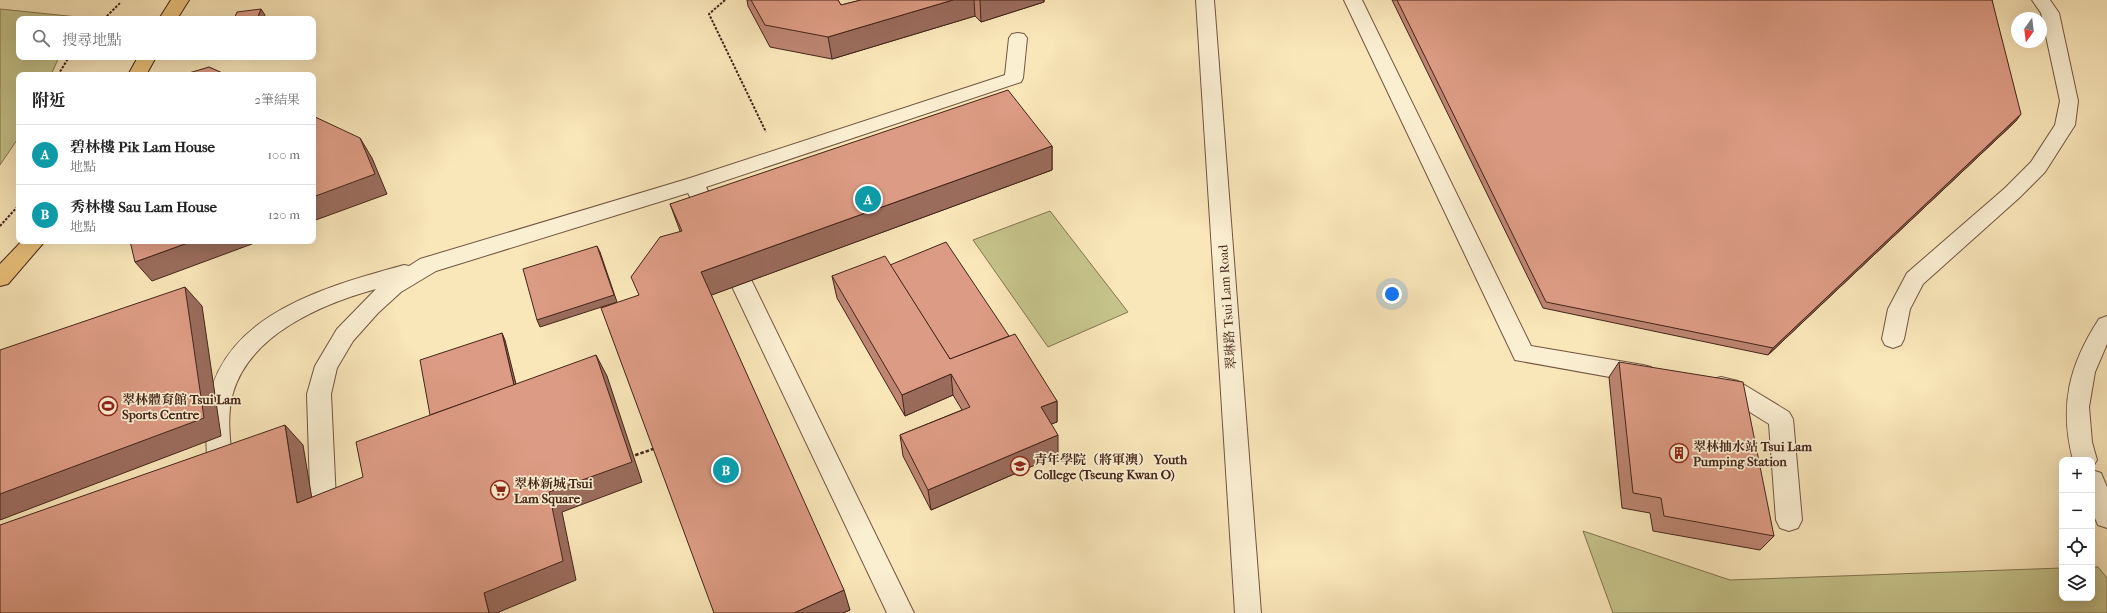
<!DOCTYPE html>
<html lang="zh-TW">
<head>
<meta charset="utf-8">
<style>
	:root { --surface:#fff; --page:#f2f2f2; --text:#222; --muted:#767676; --line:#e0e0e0; --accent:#111827 }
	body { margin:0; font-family:"IM FELL French Canon","Noto Serif TC",serif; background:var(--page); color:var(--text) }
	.controls { position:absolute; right:12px; bottom:12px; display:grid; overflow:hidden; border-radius:8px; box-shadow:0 4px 16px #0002 }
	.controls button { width:36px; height:36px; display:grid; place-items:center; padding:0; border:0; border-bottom:1px solid var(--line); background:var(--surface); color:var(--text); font:20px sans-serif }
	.compass { position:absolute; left:2011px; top:12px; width:36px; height:36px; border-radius:50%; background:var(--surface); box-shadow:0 4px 16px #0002; rotate:194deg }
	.you { position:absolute; left:1392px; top:294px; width:14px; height:14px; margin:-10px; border:3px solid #fff; border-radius:50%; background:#1a73e8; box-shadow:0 0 0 6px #1a73e833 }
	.badge { display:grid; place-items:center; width:26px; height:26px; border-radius:50%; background:var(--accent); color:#fff; font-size:13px; font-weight:700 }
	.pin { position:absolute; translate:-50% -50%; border:2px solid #fff; box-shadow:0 1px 4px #0006 }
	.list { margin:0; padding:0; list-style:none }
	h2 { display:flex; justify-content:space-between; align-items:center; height:52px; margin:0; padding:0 16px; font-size:17px }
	h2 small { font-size:13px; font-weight:400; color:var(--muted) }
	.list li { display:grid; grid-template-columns:26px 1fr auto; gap:12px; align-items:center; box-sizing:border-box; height:60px; padding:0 16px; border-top:1px solid var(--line) }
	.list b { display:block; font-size:15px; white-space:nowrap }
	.list p { margin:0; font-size:13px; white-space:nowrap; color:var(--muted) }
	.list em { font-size:13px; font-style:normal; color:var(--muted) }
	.icon { flex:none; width:22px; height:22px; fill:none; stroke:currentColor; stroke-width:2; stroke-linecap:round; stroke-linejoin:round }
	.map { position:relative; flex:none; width:2107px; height:613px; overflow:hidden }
	.search { position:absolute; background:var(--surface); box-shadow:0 4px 16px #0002; left:16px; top:16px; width:300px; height:44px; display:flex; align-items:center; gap:10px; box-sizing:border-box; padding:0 14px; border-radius:8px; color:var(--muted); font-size:15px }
	.panel { position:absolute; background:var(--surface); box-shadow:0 4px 16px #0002; left:16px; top:72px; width:300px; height:172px; border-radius:8px }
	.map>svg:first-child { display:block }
</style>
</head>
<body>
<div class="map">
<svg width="2107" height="613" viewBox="0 0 2107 613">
	<rect width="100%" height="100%" fill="#f9e6b9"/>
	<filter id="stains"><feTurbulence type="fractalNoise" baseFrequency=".005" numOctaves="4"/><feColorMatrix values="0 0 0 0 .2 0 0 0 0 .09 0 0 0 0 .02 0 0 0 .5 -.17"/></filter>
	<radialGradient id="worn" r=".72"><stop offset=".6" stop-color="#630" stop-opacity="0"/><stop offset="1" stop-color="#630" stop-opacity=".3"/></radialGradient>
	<g fill="#c5c38a" stroke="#847451">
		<polygon points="0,9 78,17 77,19 19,19 19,57 59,57 51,75 19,75 19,137 0,165"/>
		<polygon points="1050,211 1128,312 1048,347 973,240"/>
		<polygon points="1583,531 1730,580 2062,568 2062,598 2092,598 2092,567 2098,567 2107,578 2107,613 1613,613"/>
	</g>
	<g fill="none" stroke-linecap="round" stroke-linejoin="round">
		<g stroke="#715440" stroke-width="2">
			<g id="minor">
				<polygon points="1196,0 1214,0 1261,613 1235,613"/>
				<polygon points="1344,0 1362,0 1531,346 1643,365 1651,367 1655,374 1651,381 1643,383 1515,360"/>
				<polygon points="2032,0 2050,0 2059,13 2078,101 2075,125 2045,172 2019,198 1923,284 1910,309 1904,339 1901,345 1893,348 1885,345 1882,339 1888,309 1907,273 2005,188 2031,162 2055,125 2060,101 2041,13"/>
				<path d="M 1018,33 L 1024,34 L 1027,38 L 1023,78 L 1021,82 L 706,187 L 722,220 L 719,225 L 712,227 L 705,225 L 688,193 L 436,271 L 401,292 L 378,313 L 353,341 L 337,368 L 331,394 L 337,522 L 333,530 L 324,533 L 315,530 L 311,522 L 307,394 L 315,366 L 337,329 L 376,289 C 322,304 250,334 233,393 C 225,420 232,451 234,478 L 231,486 L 222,489 L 213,486 C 206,470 207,449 206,432 C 203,320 317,289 404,265 L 409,266 L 420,259 L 687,179 L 1005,75 L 1009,38 L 1012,34 Z"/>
				<polygon points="729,249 737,251 740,257 914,613 887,613 718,257 721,251"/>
				<path d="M 2107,316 L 2107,344 L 2095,372 L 2089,407 L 2092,442 L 2097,460 L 2092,468 L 2092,460 L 2073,460 C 2059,406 2069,365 2099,319 Z"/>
				<polygon points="1721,377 1738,381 1789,412 1793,419 1802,520 1798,528 1789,531 1780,528 1776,520 1769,424 1724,396 1713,393 1709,386 1713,379"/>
				<polygon points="2092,470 2101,473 2107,487 2107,528 2098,525 2092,511"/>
			</g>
		</g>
		<g stroke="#442418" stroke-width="2">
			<g id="major">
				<polygon points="171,0 189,0 177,19 159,19"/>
				<polygon points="138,57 156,57 146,75 128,75"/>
				<polygon points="22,241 45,241 8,284 0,286 0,264"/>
			</g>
		</g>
		<g stroke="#442418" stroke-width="2" stroke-dasharray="2.5 1.5" stroke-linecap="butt">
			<polyline points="725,0 709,14 766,132"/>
			<polyline points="104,19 121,2"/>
			<polyline points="58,75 69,57"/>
			<polyline points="0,226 19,205"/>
		</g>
		<polyline stroke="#442418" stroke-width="2.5" stroke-dasharray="3.5 2" stroke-linecap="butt" points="630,457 656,448"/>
		<use href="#minor" fill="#fbefd2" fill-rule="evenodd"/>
		<use href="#major" fill="#ecc37c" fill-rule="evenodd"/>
	</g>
	<g fill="#bd8572" stroke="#442418">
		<polygon points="747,0 838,0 841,5 861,0 1044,0 1044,2 981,22 975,16 832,59 770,47 748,6"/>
		<polygon points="1392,0 1992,0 2016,121 1768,355 1543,308"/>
		<polygon points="1052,146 1052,170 711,295 850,610 843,613 714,613 639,295 680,231 670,204"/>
		<polygon points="890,265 1009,336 1057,401 1057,422 1051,424 1058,455 931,510 903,456 900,435 962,410 953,395 905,416 837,298 832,276"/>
		<polygon points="1619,362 1774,536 1760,550 1653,531 1650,513 1622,508 1609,377"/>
	</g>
	<g fill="#9a6c5c" stroke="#442418">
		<polygon points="953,0 974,0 975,16 832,59 828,37"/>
		<polygon points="980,0 1044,0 1044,2 981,22"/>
		<polygon points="261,9 265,15 264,19 257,19"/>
		<polygon points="2021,114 2016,121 1768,355 1773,348"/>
		<polygon points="360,138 372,158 387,194 313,221 313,197"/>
		<polygon points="1052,146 1052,170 709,296 701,272"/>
		<polygon points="193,241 260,241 152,281 135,262"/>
		<polygon points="597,246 600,252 617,302 540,327 537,320"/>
		<polygon points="185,287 202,306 221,436 0,520 0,494"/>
		<polygon points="502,333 505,340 519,396 515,390"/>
		<polygon points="596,355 607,376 642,482 562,512 576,580 499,612 499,613 489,613 484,593 549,492"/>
		<polygon points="951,374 953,395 905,416 902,395"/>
		<polygon points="1057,401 1057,422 1041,428 1041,407"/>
		<polygon points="285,425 303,445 316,523 297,503"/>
		<polygon points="1058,435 1058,455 931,510 928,490"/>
		<polygon points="844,590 850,610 843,613 794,613"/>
	</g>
	<g fill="#dc9b84" stroke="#442418">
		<polygon points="751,0 838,0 841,5 861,0 953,0 828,37 765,25"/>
		<polygon points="1397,0 1992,0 2021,114 1773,348 1546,302"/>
		<polygon points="261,9 257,19 234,19 237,12"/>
		<polygon points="209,67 227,75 182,75"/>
		<polygon points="1008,90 1052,146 701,272 844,590 794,613 714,613 601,308 639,295 631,277 660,237 682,231 670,204"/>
		<polygon points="313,116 360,138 375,174 313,197"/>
		<polygon points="130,241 193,241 135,262"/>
		<polygon points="946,242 1009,336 950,359 890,265"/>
		<polygon points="597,246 614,295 537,320 523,269"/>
		<polygon points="885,256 950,359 1015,334 1057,401 1041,407 1058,435 928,490 900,435 970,407 951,374 902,395 832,276"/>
		<polygon points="185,287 204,418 0,494 0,350"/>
		<polygon points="502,333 514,385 430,415 420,360"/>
		<polygon points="596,355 632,462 549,492 563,561 484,593 489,613 0,613 0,525 285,425 297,503 363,477 356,442"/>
		<polygon points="1619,362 1743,382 1774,536 1664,516 1661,498 1633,493"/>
	</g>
	<defs>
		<g id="stadium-ring" transform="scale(1)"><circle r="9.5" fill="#fbefd2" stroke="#8f2418" stroke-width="1.5"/><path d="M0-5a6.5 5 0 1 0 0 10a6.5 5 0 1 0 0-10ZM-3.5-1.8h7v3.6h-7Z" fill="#8f2418"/></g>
		<g id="building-ring" transform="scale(1)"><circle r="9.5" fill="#fbefd2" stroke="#8f2418" stroke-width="1.5"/><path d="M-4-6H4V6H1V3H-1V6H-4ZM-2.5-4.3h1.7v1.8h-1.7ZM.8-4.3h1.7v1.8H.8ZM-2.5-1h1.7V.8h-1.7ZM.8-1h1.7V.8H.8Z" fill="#8f2418"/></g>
		<g id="university-ring" transform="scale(1)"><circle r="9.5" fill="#fbefd2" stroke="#8f2418" stroke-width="1.5"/><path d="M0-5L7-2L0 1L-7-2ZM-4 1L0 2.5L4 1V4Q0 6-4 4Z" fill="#8f2418"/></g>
		<g id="supermarket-ring" transform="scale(1)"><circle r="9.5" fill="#fbefd2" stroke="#8f2418" stroke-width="1.5"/><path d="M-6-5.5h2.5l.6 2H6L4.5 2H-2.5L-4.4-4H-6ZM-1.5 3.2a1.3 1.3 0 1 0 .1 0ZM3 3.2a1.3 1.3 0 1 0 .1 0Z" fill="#8f2418"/></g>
	</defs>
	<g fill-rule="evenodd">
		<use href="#stadium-ring" x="108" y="406"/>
		<use href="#building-ring" x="1679" y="453"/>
		<use href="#university-ring" x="1020" y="466"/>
		<use href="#supermarket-ring" x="500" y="490"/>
	</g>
	<g text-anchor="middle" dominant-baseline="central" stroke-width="3.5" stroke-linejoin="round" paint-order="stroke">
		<g font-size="13" fill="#442418" stroke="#fbefd2">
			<text transform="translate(1227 307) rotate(-94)">翠琳路 Tsui Lam Road</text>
		</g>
		<g font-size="13" font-weight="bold" fill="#442418" stroke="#fbefd2" text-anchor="start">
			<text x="122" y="399">翠林體育館 Tsui Lam<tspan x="122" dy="15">Sports Centre</tspan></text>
			<text x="1693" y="446">翠林抽水站 Tsui Lam<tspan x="1693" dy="15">Pumping Station</tspan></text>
			<text x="1034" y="459">青年學院（將軍澳） Youth<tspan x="1034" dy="15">College (Tseung Kwan O)</tspan></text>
			<text x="514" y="483">翠林新城 Tsui<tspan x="514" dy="15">Lam Square</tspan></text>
		</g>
	</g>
	<rect width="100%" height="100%" filter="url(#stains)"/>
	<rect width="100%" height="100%" fill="url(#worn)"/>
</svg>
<div class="controls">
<button>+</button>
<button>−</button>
<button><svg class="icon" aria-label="locate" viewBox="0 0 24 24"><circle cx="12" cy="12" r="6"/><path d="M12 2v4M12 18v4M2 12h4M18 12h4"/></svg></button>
<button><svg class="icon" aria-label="layers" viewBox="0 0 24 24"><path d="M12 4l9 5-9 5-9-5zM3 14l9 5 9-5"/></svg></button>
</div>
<svg class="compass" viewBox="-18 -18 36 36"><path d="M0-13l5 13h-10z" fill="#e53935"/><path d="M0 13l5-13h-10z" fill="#767676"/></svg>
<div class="you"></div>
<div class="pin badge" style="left:868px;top:199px;background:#0f9aa8">A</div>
<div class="pin badge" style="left:726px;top:470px;background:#0f9aa8">B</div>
<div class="search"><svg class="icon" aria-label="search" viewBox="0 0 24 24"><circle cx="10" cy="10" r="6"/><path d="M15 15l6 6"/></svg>搜尋地點</div>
<section class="panel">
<h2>附近<small>2筆結果</small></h2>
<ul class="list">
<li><span class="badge" style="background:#0f9aa8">A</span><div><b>碧林樓 Pik Lam House</b><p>地點</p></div><em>100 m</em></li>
<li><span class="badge" style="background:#0f9aa8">B</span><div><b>秀林樓 Sau Lam House</b><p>地點</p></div><em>120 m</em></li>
</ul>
</section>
</div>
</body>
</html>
